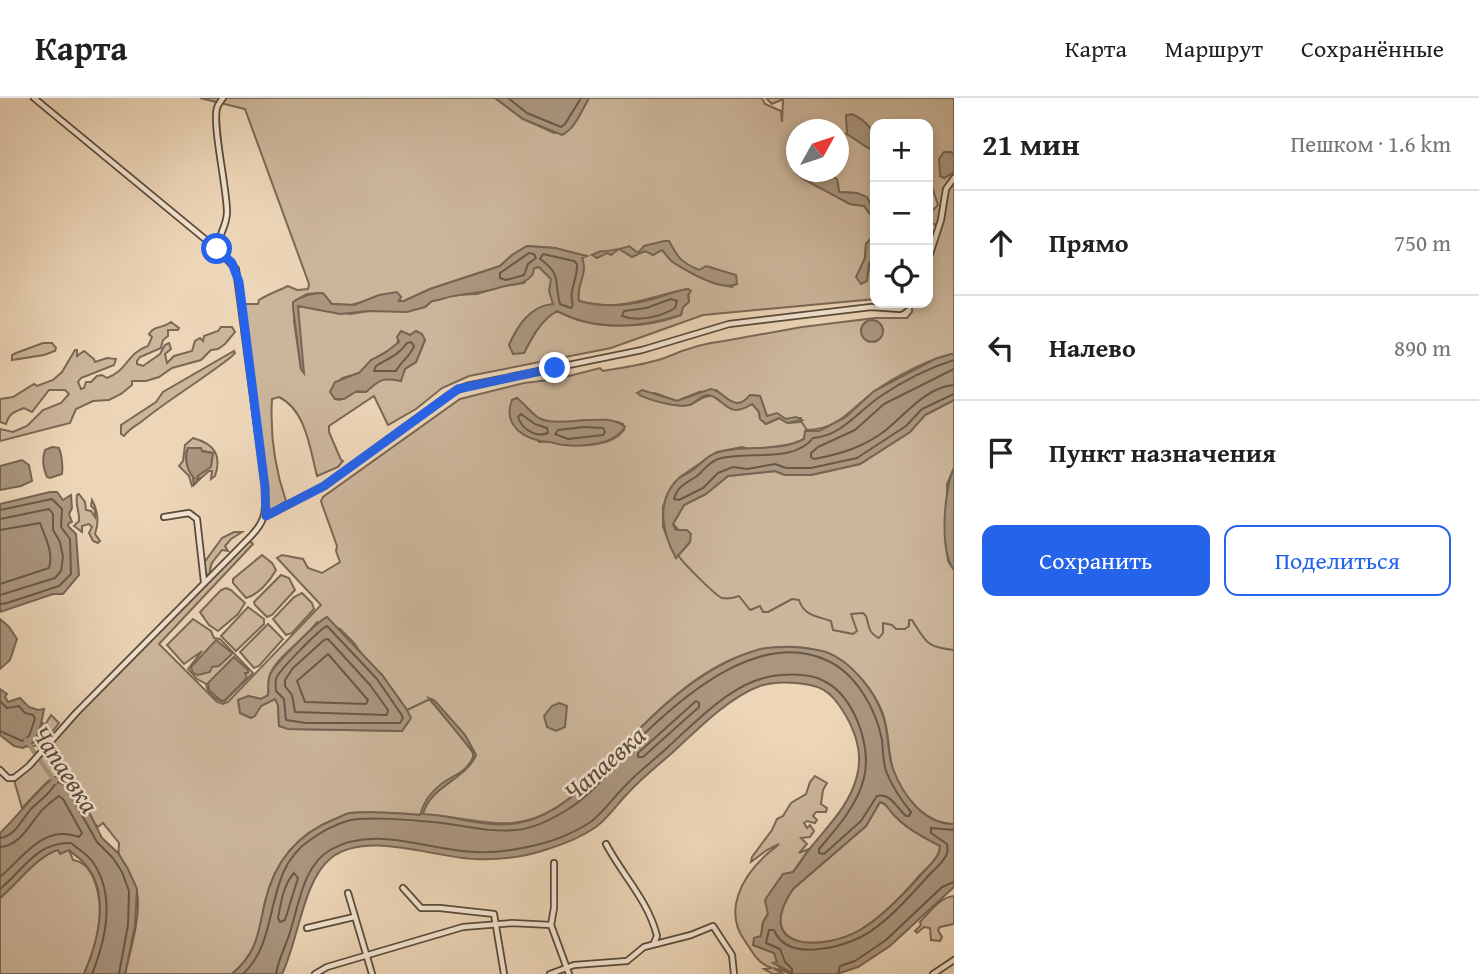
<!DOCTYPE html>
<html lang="ru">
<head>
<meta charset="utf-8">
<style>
	:root { --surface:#fff; --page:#f6f6f6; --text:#202124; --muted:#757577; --line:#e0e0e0; --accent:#2563eb }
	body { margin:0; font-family:"Gentium Book Plus",serif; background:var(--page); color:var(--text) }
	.controls { position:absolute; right:21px; top:21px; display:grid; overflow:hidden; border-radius:14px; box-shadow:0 4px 10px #0003 }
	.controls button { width:63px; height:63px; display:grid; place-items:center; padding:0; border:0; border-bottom:2px solid var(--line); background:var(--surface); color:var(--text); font:35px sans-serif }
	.compass { position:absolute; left:786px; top:21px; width:63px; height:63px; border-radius:50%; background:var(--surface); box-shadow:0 4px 10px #0003; rotate:50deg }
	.stop { position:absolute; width:21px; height:21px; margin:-16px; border:5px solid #2563eb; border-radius:50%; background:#fff }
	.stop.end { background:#2563eb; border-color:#fff; box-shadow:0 2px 7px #0008 }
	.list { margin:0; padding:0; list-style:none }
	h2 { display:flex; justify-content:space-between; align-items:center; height:91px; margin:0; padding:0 28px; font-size:30px }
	h2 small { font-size:23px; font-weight:400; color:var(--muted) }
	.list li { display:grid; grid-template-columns:46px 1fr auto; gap:21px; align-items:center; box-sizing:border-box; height:105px; padding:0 28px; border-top:2px solid var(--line) }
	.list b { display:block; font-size:26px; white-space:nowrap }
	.list em { font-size:23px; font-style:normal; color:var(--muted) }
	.actions { display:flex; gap:14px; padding:21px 28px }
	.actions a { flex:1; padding:16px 0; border:2px solid var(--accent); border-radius:14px; text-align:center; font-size:24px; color:var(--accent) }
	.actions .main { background:var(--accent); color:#fff }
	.icon { flex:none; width:38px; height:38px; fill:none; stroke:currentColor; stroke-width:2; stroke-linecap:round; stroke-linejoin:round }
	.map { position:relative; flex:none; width:954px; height:876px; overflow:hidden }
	header { display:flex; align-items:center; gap:42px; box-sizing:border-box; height:98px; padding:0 35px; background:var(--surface); border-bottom:2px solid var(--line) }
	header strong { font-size:33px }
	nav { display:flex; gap:38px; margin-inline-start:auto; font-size:24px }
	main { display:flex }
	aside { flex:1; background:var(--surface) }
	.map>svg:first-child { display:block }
</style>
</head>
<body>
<header>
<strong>Карта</strong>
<nav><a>Карта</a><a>Маршрут</a><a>Сохранённые</a></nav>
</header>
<main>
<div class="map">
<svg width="954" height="876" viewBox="0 0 954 876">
	<rect width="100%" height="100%" fill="#edd6b8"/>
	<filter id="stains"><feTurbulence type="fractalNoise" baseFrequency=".00286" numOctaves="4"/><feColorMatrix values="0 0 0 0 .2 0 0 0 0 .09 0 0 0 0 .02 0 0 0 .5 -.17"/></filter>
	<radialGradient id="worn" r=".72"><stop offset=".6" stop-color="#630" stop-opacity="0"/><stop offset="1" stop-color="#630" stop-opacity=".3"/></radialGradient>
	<g fill="#ccb69b" stroke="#7a6855" stroke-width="2" fill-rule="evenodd">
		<path d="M 200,0 L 495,0 L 523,21 L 554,35 L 571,30 L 589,0 L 762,0 L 765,6 L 781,13 L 782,24 L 783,1 L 772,6 L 766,0 L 954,0 L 954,57 L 951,54 L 940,78 L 944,80 L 954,74 L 954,256 C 932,259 893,280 875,293 C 850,311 839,332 806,332 L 804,341 L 793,346 L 752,352 L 742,349 L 717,354 L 680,379 L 663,408 L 663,429 L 676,460 L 690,444 L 673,426 L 684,407 L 706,396 L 728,378 L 775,373 L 785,377 L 811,377 L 860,366 L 910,334 L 925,317 L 954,302 L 954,370 L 947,386 L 947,408 L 945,419 L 948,463 L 954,472 L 954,726 C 924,726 900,696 892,668 C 888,652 889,633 883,616 C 868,579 836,551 796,549 C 722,544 662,607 615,656 C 590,682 567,709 532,721 C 495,733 460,716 422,717 C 431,687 464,683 476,657 L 465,637 L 434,602 L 430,602 L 463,640 L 474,657 C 463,685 430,680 421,717 C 398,715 373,713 350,715 C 344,716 340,719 335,721 C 297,736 274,765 265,804 C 258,835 258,854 232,876 L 125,876 C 130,853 143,813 136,790 C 133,779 120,763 119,756 C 118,752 119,749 119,745 L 103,725 L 98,729 L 95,726 L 72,683 L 59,677 L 47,684 L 22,710 L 14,682 L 31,669 L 81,613 L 247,445 L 250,443 L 253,446 L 159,546 L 217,604 L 223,606 L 228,604 L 321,507 L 277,460 L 282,457 L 303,461 L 308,470 L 322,475 L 340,464 L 336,453 L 337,448 L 323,409 L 321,403 L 323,399 L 460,301 L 524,285 L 557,281 L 600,270 L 603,273 C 624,269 646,267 667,259 C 685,251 705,245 724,243 L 802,229 L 875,220 L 907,220 L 912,214 L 912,205 L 928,205 L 928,132 L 936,133 L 936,127 L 932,125 L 932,113 L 938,107 L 932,89 L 928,89 L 928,26 L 875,26 L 875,40 L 874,35 L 847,36 L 872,51 L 875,47 L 875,115 L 857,95 L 839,94 L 838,85 L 833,79 L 811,83 L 802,74 L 838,74 L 838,32 L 796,32 L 796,60 L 795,58 L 792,61 L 797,76 L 850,106 L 864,108 L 875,121 L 874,137 L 866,146 L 865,160 L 859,175 L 866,182 L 875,149 L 875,201 L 703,217 L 611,250 L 469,278 L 442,290 L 416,311 L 388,327 L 374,298 L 329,328 L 329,334 L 341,362 L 343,363 L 338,369 L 317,378 C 310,351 306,312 279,299 L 272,301 C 270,335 275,371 286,403 L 269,413 L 244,206 L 258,206 L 259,202 C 268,196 278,193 288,188 L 297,192 L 308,191 L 309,186 L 245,11 ZM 669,143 L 676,158 L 688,168 L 699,172 L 710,169 L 723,174 L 732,189 C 701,183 684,172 662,152 L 653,157 L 648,153 L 638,155 ZM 527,148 L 555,150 L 586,158 L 582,160 C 587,178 576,188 579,203 C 621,215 649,198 688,191 L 689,203 L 683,209 L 681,217 C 644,231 592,233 557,213 C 541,222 532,239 524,255 L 509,247 C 518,227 530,209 554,206 L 551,181 L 539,169 L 534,170 L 524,185 L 501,188 L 477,196 L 454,197 L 432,203 L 425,209 L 405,213 L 368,213 L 351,216 L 297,208 L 303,274 L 301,271 L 294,223 L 296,202 L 307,196 L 319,195 L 332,206 L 351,207 L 393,195 L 401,199 L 399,203 L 404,203 L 430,191 L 500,168 L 512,157 ZM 416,233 L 425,242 L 416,264 L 405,271 L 400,283 C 385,276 377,284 366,294 L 351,294 L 340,302 L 335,301 L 331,294 L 342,280 L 359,275 L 377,259 L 396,248 L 402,234 L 410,237 ZM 716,292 C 727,300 737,314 750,297 L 760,298 L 767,318 L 786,321 L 801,320 L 801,324 L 788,325 L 779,320 L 766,326 L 760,321 L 759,314 L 753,306 C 735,312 728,310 713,298 C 701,297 698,305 688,307 C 676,310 651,301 639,297 L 655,295 L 677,303 L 699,294 ZM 517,300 L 538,320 L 548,323 L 558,325 L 585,322 L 618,324 L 623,326 L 624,332 C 605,357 564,342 539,344 L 512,302 ZM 317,524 L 340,531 L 354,545 L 365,561 L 382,577 L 407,612 L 409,623 L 402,633 L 289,631 L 279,628 L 278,607 L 275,601 L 260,608 L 251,620 L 240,615 L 248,598 L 261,601 L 268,597 C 269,591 268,585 269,580 C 272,562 306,540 317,524 Z"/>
		<path d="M 171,224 L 179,230 L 178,232 L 168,232 L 168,238 L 163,242 L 161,250 L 140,259 L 137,263 L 137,266 L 143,268 L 160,256 L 165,247 L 169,245 L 171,251 L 165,256 L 167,265 L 174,258 L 192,253 L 195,243 L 200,240 L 203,243 L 204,238 L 218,233 L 221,229 L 232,229 L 235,234 L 225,246 L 218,251 L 211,252 L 201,262 L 172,270 L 159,279 L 146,283 L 132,283 L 132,287 L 121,296 L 109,302 L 93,303 L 76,311 L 70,325 L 0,343 L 0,331 L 13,334 L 27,328 L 43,312 L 61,305 L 69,296 L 65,292 L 49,292 L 32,314 L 24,310 C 13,315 10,314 6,326 L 0,324 L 0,301 L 13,299 L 34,286 L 37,288 L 53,282 L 62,274 L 75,252 L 77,252 L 77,258 L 84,253 L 94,261 L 95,264 L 107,260 L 116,261 L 114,267 L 81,280 L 78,284 L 81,291 L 84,290 L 86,284 L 91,284 L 97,278 L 102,277 L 107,280 C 128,272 127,255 148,248 L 152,239 L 149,236 C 155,227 162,231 171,224 Z"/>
		<polygon points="43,245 52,245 56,250 55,253 44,257 12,262 12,257 16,255"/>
		<path d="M 234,253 L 235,255 L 231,259 C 202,282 169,301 141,324 C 135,328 129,331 124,338 L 121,336 L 121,327 L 156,304 L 163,294 Z"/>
		<path d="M 193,340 C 215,346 222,358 215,378 L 211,381 L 212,373 L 209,373 L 192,388 L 189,378 L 179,368 L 183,363 L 185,347 ZM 188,350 L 213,355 L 196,381 C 188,375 183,360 188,350 Z"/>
		<path d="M 79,396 L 85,404 L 86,412 L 91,413 L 95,419 L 95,412 L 91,408 L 92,402 C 98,413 99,425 95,436 L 100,443 L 98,445 L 93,443 L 89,435 L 92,429 L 89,426 L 82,428 L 82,434 L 74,428 L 79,423 C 80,414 75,408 77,397 Z"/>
		<path d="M 234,434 L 242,434 L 231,441 L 225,448 L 228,453 L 222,452 C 214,463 210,463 210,476 L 206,477 L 201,458 L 206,462 L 222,440 Z"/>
		<path d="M 262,457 L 272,465 L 276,472 C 270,483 258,497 246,500 L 233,485 L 233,481 Z"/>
		<polygon points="281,477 289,480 295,492 272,517 267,519 255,507 254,504"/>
		<polygon points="226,490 231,492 245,505 238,516 218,533 209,527 200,514 221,492"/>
		<polygon points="302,495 312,505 314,511 292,535 286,537 273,521 294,499"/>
		<polygon points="248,509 264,521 264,526 236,553 221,538"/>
		<path d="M 193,521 L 211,533 L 214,540 L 220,541 L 253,575 L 224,604 C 215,603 207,594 206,586 L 197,581 L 188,571 L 202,553 L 184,566 L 167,547 Z"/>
		<polygon points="268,526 283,541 259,568 254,570 240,554"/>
		<path d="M 51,617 L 59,625 L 52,634 L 51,643 L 46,642 L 46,646 L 27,649 C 36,643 42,640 40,629 L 43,625 L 45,627 Z"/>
		<path d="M 815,678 L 827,685 L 823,692 L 821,706 L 827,710 L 826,714 L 816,714 L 813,718 L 817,722 L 815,725 L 807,723 L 804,725 L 807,730 L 810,727 L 814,733 L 810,739 L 801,740 L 807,746 L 799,755 L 809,751 L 793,774 L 763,824 L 761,838 L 753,847 L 774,855 L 780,871 L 792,876 L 773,870 L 783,876 L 773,876 L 764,871 L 772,870 C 758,866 753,855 745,843 C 723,813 742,779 766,757 C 771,752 775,751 779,746 L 767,752 L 751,764 L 752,759 L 772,732 L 777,721 L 783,718 L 791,705 L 806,696 L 810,684 Z"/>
		<path d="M 880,704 C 887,706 887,709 892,714 C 905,730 923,739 940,748 C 940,761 927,769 919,778 C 903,797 882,819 860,832 C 822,854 752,852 793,791 L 866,728 Z"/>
		<path d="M 59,751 L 69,752 L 73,762 C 84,764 88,770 93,779 C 107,811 97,846 84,876 L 0,876 L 0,800 C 17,786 38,757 59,751 Z"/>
		<path d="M 954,798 L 954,826 L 940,829 L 938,832 L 942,839 L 940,843 L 931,842 L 930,830 L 924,829 L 917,835 L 915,833 L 921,827 L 920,824 C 930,814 940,799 954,798 Z"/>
	</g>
	<g fill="#aa967f" stroke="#766552" stroke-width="2" fill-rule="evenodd">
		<path d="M 495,0 L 589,0 C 582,12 575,31 562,37 L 523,21 Z"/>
		<path d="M 852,16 C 865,22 875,32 875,47 L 872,51 L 868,50 L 847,36 L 846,17 Z"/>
		<polygon points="944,54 951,54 954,57 954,74 944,80 940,78 939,61"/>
		<path d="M 795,58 L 796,74 L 802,74 L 811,83 L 832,78 L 837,81 L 839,94 L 857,95 L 867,99 L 875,115 L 875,123 L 864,108 L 850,106 L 803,81 C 796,75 794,70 792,61 Z"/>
		<polygon points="875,124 875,158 869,166 867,183 861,186 856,179 865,160 866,146 874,137"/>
		<path d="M 664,143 L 669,143 C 678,160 681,164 699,172 L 706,168 L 736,177 L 737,186 C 721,194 687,173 674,165 C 669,162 666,156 662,152 L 653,157 L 645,153 L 632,159 L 619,151 L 611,157 L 607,155 L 597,160 L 592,157 L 601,153 C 604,154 626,150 629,148 L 638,155 L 644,148 Z"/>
		<path d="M 527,148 L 555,150 L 587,158 L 582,160 C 589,176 575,188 579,203 C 601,209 624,208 645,203 C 660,200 673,193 688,191 L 691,193 L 688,197 L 689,204 L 683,209 L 681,217 C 640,230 597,234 557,213 C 541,222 532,239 524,255 L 513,256 L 509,247 C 518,227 530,208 553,206 L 549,193 L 551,181 L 539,169 L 534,170 L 533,176 C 523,189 511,185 498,190 C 483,195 469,195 454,198 C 446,199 439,203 432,203 L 425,209 L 407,214 L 368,213 L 340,216 L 298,208 L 304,275 L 301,271 L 293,210 L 293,204 C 302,198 312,195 323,195 L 332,206 L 354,207 L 379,197 L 397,194 L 401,199 L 399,203 L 404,203 L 430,191 L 500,168 L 512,157 Z"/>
		<circle cx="872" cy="233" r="11"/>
		<path d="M 401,233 L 410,237 L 416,233 L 422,236 L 425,242 L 416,264 L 405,271 L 401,283 C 383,280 381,280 366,294 L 357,293 L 344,301 L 335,301 L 330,294 L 335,284 L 359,275 L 371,262 L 385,255 L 399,244 L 397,239 Z"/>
		<path d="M 951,256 L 954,256 L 954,302 L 925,317 L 910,334 L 860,366 L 811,377 L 785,377 L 775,373 L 728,378 L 706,396 L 684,407 L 673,426 L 676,432 L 687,432 L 691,436 L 690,444 L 676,460 C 662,435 655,402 679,380 C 683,377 689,375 693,372 C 702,365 707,357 719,354 C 748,346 777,355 804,341 L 805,333 L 819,333 L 846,319 L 874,293 L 935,261 Z"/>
		<path d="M 711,291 C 726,294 734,317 750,297 L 760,298 L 767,318 L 777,315 L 786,321 L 796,319 L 802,322 L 787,325 L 779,320 L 766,326 L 760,321 L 759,314 L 752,306 C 726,323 724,298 708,297 C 700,297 697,305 689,307 C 678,310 646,302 637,295 L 642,292 L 677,303 Z"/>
		<path d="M 517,300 C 526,307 532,318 543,322 C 565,329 609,313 625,329 C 614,347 583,349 564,347 C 558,347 553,344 548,344 C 525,342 502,328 512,302 Z"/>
		<path d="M 52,349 L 59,350 C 62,357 63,369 62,376 L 50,380 L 47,379 C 43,370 42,360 45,352 Z"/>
		<path d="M 188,350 L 201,350 L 202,353 L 213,355 L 211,369 L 198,378 L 197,381 L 200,380 L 194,387 L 193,381 L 194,380 C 187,373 184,359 188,350 Z"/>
		<polygon points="22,362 29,367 32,383 21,388 0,392 0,368"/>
		<path d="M 954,370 L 954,472 C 939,453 944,391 954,370 Z"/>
		<polygon points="50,394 57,394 63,402 71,397 72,410 69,416 72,424 69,425 68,428 76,436 79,477 63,496 53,496 0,514 0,406"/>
		<path d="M 327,519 L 382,577 L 407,612 L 411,620 L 402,633 L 288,631 L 279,628 L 278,607 L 275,601 L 261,608 L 255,618 L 251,620 L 240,615 L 238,602 L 248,598 L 261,601 L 268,597 C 269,590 267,581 271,575 C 276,565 319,522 327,519 Z"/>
		<polygon points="0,521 9,529 17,541 10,562 0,571"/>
		<polygon points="216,542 232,555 231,557 219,568 212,569 210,574 198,577 193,575 191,569"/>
		<path d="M 794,549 C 805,550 816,551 826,554 C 851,563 875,593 883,618 C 889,635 887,655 893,671 C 903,697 923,726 954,726 L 954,789 L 890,848 L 858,869 L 837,876 L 794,876 L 773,865 L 777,864 L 774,855 L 753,847 L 754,840 L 761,838 L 763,824 L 768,816 L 765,802 L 783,776 L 793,774 C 800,766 805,756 812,748 C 829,727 850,706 857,678 C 863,655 855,632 843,613 C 830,592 820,587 796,585 C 784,584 772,584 760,588 C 729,599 696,633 672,655 C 657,668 642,680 629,694 C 618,705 608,720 596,729 C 583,738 564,746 548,751 C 525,759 499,762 475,761 C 434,760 367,732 331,760 C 303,782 298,844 282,876 L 232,876 C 258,854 258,835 265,804 C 274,765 297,736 335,721 C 340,719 344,716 350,715 C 373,713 397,715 420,717 C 423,706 430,695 439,688 C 450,677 475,673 473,654 L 429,600 L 434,602 L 465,637 L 476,657 C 464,683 431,687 423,716 C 454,717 486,731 518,725 C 558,718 586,687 612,659 C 653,616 699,569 757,552 C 768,548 782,549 794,549 ZM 880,704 C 887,706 887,709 892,715 C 905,730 923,739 940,748 C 940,760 927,769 920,778 C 903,797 882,819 860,832 C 822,854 752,852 793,791 L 866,728 Z"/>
		<polygon points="234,559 248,572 248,575 245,575 247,580 224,603 220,602 209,592 208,585"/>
		<path d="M 0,591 L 7,596 L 5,599 L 8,604 L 20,600 L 29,609 L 38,612 L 44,611 C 42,623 40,633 34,644 L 23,650 L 14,648 L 0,637 Z"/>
		<polygon points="559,605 567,608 565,629 556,633 547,629 544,618 552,608"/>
		<path d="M 59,677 L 73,683 L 102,740 L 118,755 L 128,771 L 137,791 L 135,828 L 125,876 L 84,876 C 98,844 111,796 85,766 C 80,760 74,757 69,752 L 60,756 L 58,752 C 38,757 17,786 0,800 L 0,735 C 14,723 46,680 59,677 Z"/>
	</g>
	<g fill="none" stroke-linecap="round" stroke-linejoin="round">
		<g stroke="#695847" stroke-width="2">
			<polyline points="508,0 527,15 561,29 565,26 581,0"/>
			<polygon points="529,155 534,156 536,160 528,166 524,177 506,182 500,180 500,175"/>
			<path d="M 543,156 L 574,163 L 577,166 C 578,181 568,193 573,207 L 571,210 L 560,206 C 554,184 562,176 540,161 Z"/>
			<path d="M 671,201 L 677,203 L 675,210 C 661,219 637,224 622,218 L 624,213 L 646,210 Z"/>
			<path d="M 411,244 L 414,248 C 410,259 401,263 396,273 L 374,273 L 376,268 C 387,261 399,257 407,245 Z"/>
			<path d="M 954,262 C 929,270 903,283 881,298 C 858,313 842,338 813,340 C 793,366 746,352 718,361 C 709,364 704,372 697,378 C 687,385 677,388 674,401 L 679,402 L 703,390 L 718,375 L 733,369 L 747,371 L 775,366 L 786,370 L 811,370 L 857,360 L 906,328 L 922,311 L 954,296"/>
			<path d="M 954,271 L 884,306 L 855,332 L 818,349 L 811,355 L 811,359 L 814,361 C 841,356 864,349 886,332 C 906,316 926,289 954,287"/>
			<path d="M 521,316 L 535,326 L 547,330 L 548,335 C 535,340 522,331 518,319 Z"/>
			<polygon points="584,329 603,330 605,334 603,337 568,341 555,336 558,332"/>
			<polyline points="0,412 52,401 62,411 61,429 70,441 71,476 59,488 7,505 0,506"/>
			<polyline points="0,421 49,411 53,416 53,432 60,444 63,459 61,473 55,480 0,497"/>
			<path d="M 0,432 L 40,425 C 45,439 54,455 49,470 L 0,486"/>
			<path d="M 327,528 L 377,581 L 401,616 L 403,620 L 400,625 L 306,625 L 286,622 L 284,601 L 276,593 C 276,591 275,583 276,581 C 277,574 321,530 327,528 Z"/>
			<polygon points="328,541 370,587 388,612 387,617 295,614 292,597 285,588 285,582 293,570 324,542"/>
			<polygon points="328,556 368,602 366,606 305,604 297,583"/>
			<polyline points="0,603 7,610 19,608 25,615 33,617 35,621 29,638 22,643 0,633"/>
			<polygon points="696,603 699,605 699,609 643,659 638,659 638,655"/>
			<path d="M 0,740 C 16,738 22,720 32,710 C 40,702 50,696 55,686 L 59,684 L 65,687 L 97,744 L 113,760 L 122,774 L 129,793 L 128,827 L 119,876"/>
			<path d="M 0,749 C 18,748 28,730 38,717 C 43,710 52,703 59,698 L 63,701 L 82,735 L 79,739 C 43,726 24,759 0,779"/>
			<path d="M 294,775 L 298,780 L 285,822 L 280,824 L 278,820 C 281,805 283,787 294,775 Z"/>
			<path d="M 0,791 C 24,771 37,744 71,745 C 78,751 87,756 92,763 C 116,796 106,841 92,876"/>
			<path d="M 243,876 C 282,840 262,774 310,742 C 321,734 334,727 347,723 C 364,718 414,722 432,724 C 461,726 487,735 516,732 C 534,731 554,720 570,710 C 599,691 620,659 645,635 C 689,593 761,533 826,562 C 856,575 876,611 882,642 C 883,652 883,664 886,673 C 892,688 901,702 911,714 L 909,718 L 906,718 C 896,709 891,695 877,698 L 861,723 L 824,756 L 819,755 L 819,751 C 837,730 857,708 864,680 C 872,648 854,598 824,583 C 813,577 795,576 782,577 C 737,579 700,620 668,649 C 654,662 638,674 625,688 C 614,699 604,713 592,723 C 579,732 559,741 544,745 C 522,751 499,755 476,754 C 429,753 375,726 330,752 C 304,767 299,805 291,831 C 287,846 278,861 276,876"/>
			<path d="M 792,876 L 792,871 L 785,864 L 780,851 L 766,845 L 769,832 L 774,832 C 787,864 838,850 861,839 C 886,826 911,797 929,777 C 934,772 940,767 944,761 C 948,756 948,752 947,746 L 931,735 L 931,730 L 954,732"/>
			<polyline points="838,876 840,868 855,863 886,842 942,789 954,784"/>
		</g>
		<g stroke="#766552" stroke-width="2">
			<polyline points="801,323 807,332"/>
			<path d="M 678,457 C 682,464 716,498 722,500 C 728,501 734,500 739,498 L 750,512 L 760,508 L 763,514 L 768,514 L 792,501 L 799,502 C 804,518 817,518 831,523 L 833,532 L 853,536 L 857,533 L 851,516 L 863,515 L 866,518 C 870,529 867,534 879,540 L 883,535 L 883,525 L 892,527 L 896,531 L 905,531 L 909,528 L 909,522 L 912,522 C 927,545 926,549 954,552"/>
			<polyline points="407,612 430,601"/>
		</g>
		<polyline stroke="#aa967f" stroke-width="4.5" points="26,642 55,684"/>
		<g stroke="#594a39" stroke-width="8">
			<g id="minor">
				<path d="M 217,151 C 218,138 227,128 227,114 C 227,91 212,26 217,10 C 218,6 221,3 223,0"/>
				<polyline points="928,162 941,122 946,91 954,80"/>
				<polyline points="266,418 324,388 450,296 466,288 642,252 729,226 871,209 900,211 908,205"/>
				<polyline points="164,419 189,415 197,421 204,484"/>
				<path d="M 0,672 L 8,680 L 14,680 L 29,668 L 76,615 L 251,438 C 268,420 265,412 265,389 L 236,171 L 217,151 L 34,0"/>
				<path d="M 606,746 C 623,778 648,802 657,838 L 654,845"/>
				<polyline points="554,765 554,810 551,827 569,876"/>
				<polyline points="403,790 421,810 440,810 494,816 504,876"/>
				<polyline points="348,795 372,876"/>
				<polyline points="307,830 354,819"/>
				<polyline points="315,876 327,869 463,829 512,825 551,827"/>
				<polyline points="550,876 574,867 627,863 644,849 691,837 713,828 732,857 734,876"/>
				<polyline points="933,876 954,862"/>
			</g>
		</g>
		<use href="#minor" stroke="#f3e4d1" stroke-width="4.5"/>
	</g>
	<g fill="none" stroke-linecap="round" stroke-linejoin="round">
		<polyline stroke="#2563eb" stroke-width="9" points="217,151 232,165 239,184 265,389 266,418 324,388 458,291 555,270"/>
	</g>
	<g text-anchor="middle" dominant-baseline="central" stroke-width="5" stroke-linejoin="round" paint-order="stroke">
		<g font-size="26" font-style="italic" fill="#5c4c3c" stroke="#f3e4d1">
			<text transform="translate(604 665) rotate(-41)">Чапаевка</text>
			<text transform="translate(66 671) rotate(57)">Чапаевка</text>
		</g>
	</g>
	<rect width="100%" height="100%" filter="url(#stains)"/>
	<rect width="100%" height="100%" fill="url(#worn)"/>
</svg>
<div class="controls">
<button>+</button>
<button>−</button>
<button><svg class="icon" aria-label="locate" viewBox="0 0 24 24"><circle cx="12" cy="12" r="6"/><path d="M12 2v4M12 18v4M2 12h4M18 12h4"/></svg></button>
</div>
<svg class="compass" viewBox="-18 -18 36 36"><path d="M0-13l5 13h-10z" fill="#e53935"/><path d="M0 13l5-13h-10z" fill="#757577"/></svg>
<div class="stop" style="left:217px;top:151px"></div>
<div class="stop end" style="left:555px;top:270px"></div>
</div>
<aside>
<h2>21 мин<small>Пешком · 1.6 km</small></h2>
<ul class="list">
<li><svg class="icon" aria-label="ahead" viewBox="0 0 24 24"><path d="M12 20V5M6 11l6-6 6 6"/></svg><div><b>Прямо</b></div><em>750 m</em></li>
<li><svg class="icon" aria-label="left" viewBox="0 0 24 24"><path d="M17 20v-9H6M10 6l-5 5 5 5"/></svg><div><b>Налево</b></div><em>890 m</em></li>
<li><svg class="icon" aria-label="arrive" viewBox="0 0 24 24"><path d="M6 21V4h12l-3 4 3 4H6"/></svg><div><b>Пункт назначения</b></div></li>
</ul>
<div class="actions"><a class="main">Сохранить</a><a>Поделиться</a></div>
</aside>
</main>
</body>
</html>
